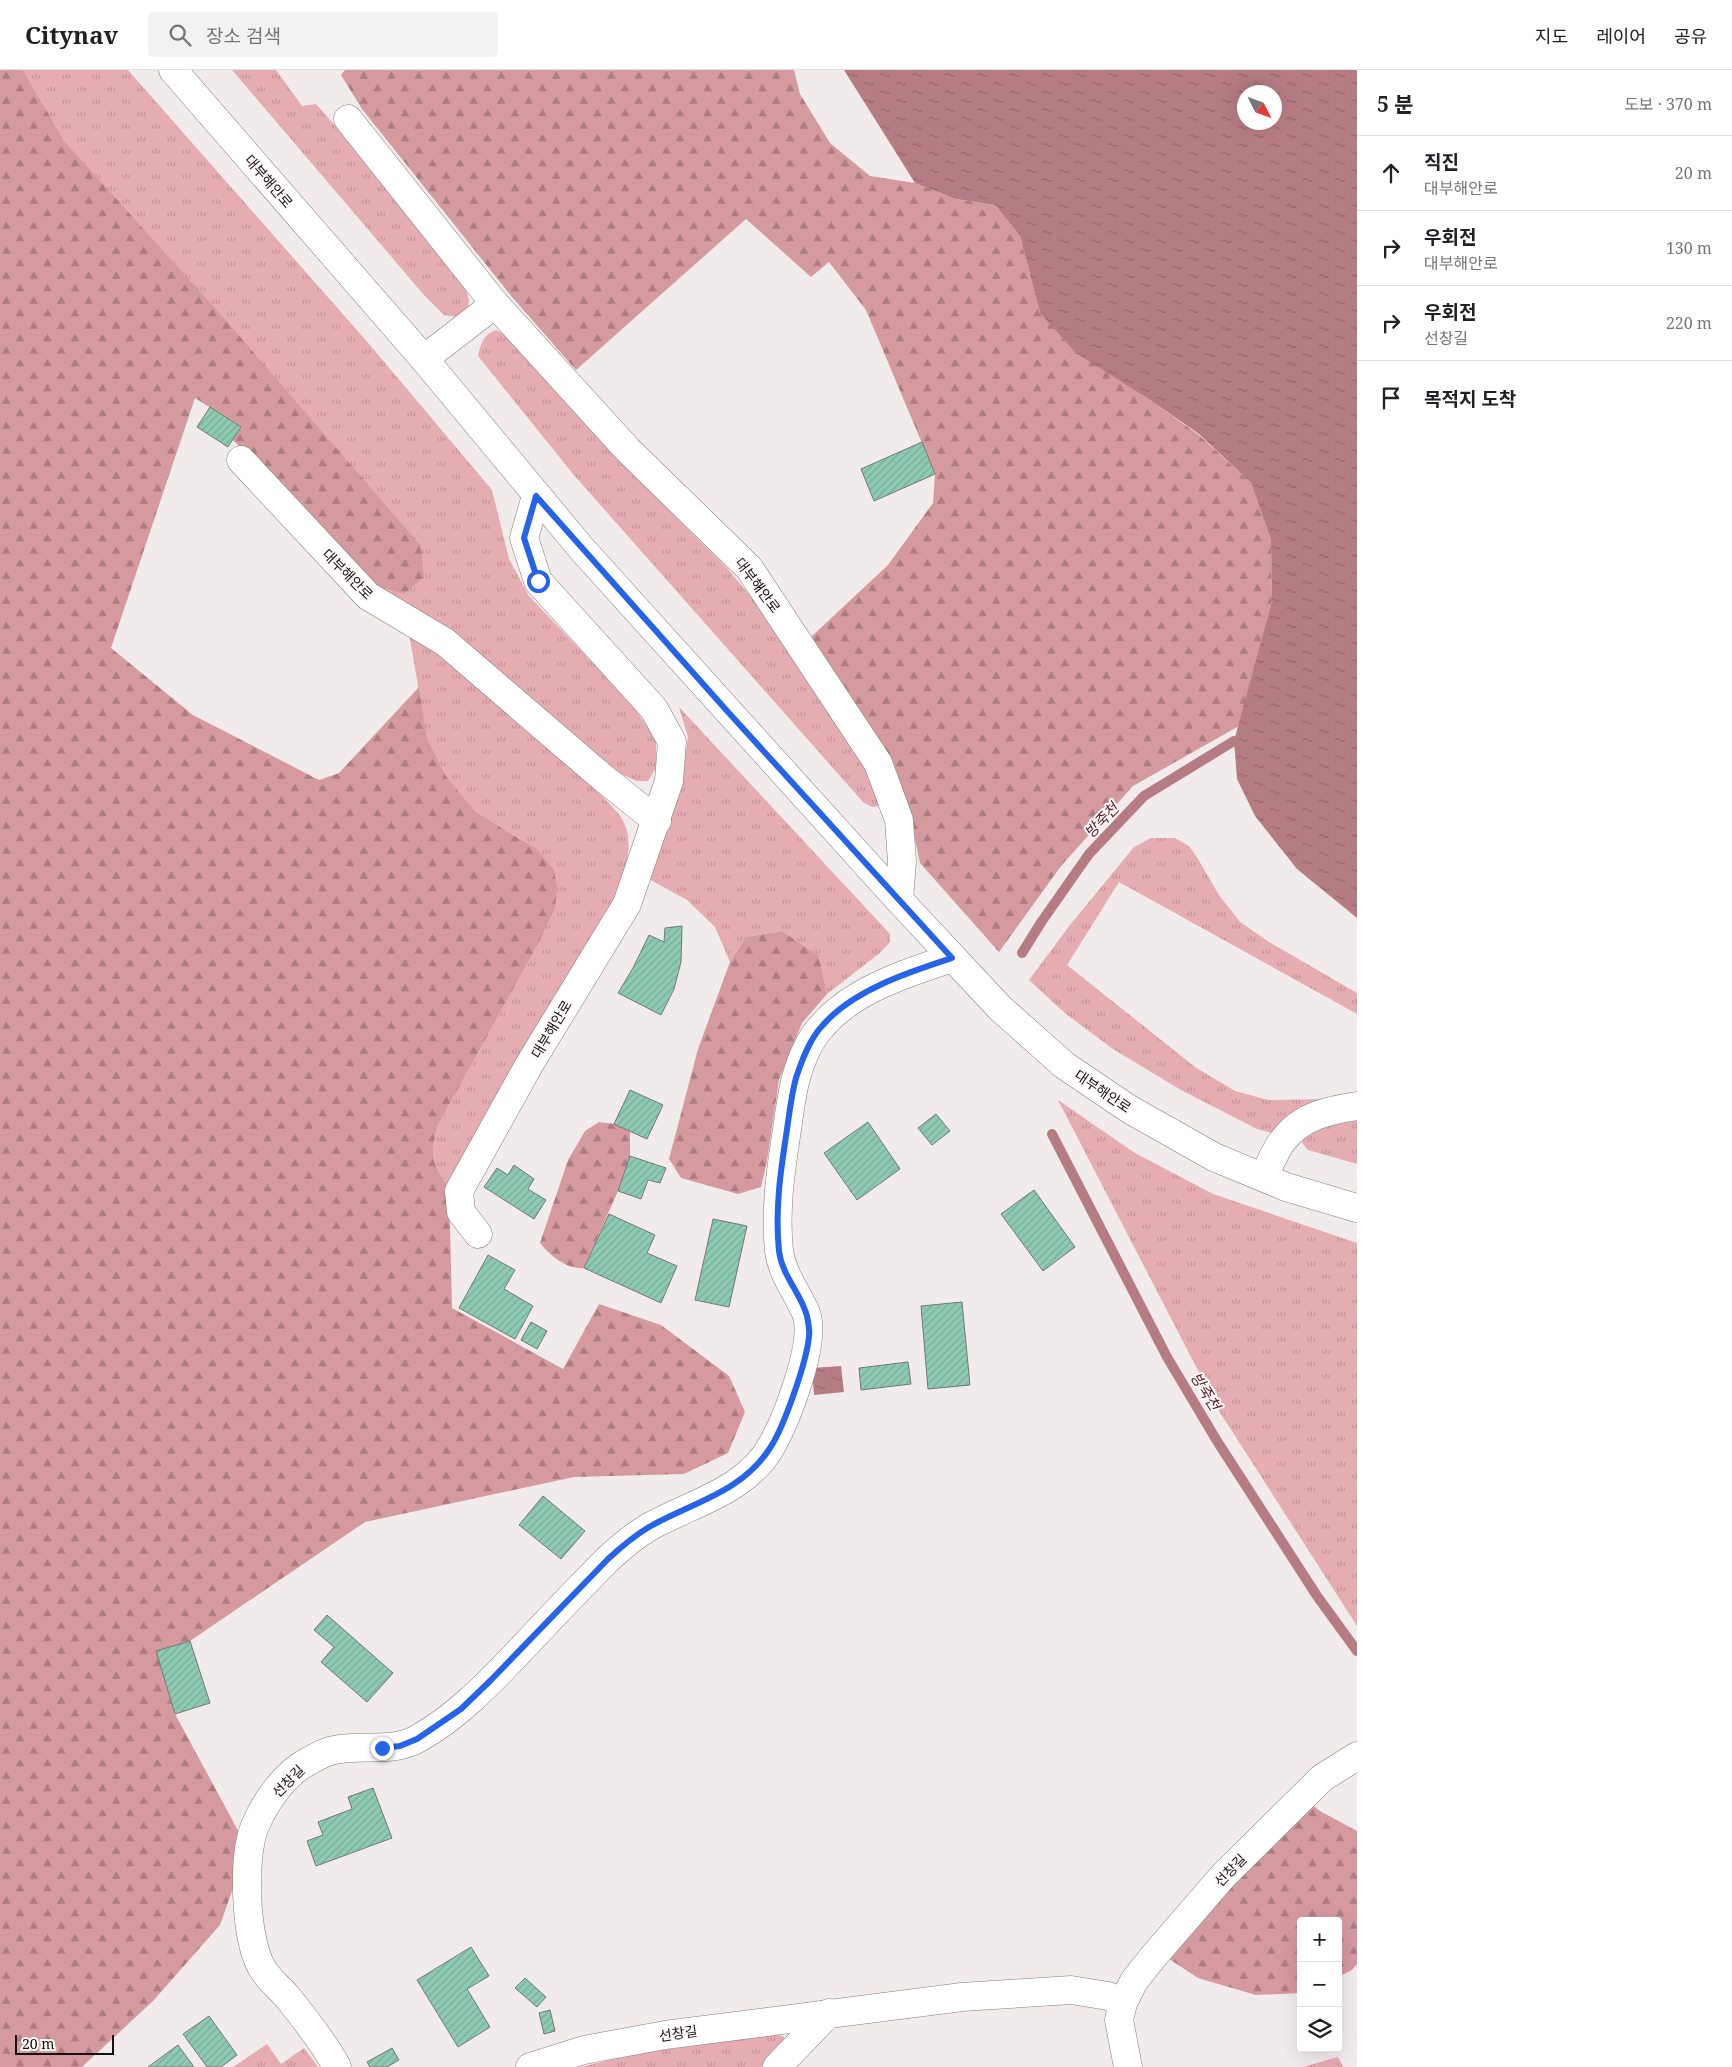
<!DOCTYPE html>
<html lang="ko">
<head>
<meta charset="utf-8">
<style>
	:root { --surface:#fff; --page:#f2f2f2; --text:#202124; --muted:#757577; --line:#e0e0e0 }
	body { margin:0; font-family:"Noto Serif","Noto Sans KR",serif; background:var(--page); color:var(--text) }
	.controls { position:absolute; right:15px; bottom:15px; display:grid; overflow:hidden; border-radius:5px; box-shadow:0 5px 20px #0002 }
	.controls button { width:45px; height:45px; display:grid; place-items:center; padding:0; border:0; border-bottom:1px solid var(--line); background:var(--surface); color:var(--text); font:25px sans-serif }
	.compass { position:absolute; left:1237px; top:15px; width:45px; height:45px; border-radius:50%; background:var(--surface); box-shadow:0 5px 20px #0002; rotate:132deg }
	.scale { position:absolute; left:15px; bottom:12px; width:99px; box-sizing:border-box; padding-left:5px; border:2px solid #141112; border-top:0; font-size:14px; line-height:18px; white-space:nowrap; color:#141112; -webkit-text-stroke:4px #fef9f9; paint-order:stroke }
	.stop { position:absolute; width:15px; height:15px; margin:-11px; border:4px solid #2563eb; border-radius:50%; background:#fff }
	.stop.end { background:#2563eb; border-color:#fff; box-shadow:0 1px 5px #0008 }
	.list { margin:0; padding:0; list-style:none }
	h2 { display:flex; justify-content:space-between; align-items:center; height:65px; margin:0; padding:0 20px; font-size:21px }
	h2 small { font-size:16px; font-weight:400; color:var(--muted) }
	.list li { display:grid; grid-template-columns:32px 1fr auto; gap:15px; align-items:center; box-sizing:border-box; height:75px; padding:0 20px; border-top:1px solid var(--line) }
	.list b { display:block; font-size:19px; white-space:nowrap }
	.list p { margin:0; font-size:16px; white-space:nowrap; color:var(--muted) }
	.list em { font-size:16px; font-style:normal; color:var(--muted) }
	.icon { flex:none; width:28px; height:28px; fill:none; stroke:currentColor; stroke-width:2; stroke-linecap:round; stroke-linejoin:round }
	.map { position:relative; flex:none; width:1357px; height:1997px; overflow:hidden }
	header { display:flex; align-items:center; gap:30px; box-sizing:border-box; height:70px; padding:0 25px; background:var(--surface); border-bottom:1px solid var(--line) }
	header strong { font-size:24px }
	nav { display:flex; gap:28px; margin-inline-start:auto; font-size:18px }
	.search { width:350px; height:45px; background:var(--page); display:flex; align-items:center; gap:12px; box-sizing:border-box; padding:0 18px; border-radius:5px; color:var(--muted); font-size:19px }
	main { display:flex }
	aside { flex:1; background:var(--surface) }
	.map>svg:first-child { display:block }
</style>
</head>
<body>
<header>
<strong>Citynav</strong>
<div class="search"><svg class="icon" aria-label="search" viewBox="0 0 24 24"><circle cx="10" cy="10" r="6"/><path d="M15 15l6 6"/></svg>장소 검색</div>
<nav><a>지도</a><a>레이어</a><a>공유</a></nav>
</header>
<main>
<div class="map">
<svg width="1357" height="1997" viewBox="0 0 1357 1997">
	<defs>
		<pattern id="grass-tufts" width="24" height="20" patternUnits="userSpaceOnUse" patternTransform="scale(1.25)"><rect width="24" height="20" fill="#e5acb2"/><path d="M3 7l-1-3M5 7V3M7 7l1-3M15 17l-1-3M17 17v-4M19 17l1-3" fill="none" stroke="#c49398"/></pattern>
		<pattern id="forest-firs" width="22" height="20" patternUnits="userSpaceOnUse" patternTransform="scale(1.25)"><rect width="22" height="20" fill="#d59aa0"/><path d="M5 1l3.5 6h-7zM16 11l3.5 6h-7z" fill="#ac7c81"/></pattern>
		<pattern id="water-ripples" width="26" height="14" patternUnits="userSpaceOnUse" patternTransform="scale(1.25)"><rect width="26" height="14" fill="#b67c83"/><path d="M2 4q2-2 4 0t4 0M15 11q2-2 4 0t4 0" fill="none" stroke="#93646a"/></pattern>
		<pattern id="building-hatch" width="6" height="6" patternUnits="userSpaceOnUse" patternTransform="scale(1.25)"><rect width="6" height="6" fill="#8dcab1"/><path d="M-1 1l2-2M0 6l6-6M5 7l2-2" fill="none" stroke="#79ac97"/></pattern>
	</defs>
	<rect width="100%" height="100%" fill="#f2ebec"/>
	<g fill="url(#grass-tufts)">
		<polygon points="23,0 128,0 370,275 492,420 509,489 529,526 630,632 656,669 656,698 648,711 637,711 616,702 449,558 375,515 65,72"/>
		<polygon points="232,0 276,0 302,36 316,34 347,69 465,217 469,230 468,240 457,247 444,245 424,225"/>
		<path d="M 496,260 L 506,265 L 618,389 L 726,497 L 758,535 L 857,678 L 879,729 L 878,736 L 872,737 L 863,732 L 573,404 L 478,286 C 481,273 483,265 496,260 Z"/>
		<path d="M 409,563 L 434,579 L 599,723 C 606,730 614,738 620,746 C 640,774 620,814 609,842 L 449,1117 C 431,1094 431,1085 437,1057 L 537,876 L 536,778 L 511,764 L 475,741 L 446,706 L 427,668 Z"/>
		<polygon points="679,637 890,864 890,872 881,882 827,924 819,886 782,861 746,867 730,892 715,857 687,830 649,809 683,703 688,667"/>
		<path d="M 1151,768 L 1175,768 L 1189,776 L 1198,789 L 1219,825 L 1240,852 L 1269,872 L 1357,923 L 1357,944 L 1119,812 L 1067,895 L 1195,997 L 1235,1021 L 1268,1030 L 1330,1029 C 1301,1036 1293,1040 1276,1064 L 1257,1059 L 1181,1020 L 1113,979 L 1066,944 L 1029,910 L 1070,855 L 1134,777 Z"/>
		<polygon points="1058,1030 1135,1083 1213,1124 1357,1173 1357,1556 1219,1341"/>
		<polygon points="1357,1044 1357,1094 1308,1080 1302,1073 1307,1063"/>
		<polygon points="776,1964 784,1967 785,1970 783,1975 761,1997 581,1997 635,1984"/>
		<polygon points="267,1974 281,1994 304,1978 318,1997 233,1997"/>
		<polygon points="1338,1987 1343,1997 1303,1997"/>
	</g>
	<g fill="url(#forest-firs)">
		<path d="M 0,0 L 23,0 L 65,72 L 222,246 L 421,476 L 424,507 L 404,524 L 375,515 L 233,370 L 241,357 L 195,328 L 111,578 L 193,645 L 319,710 L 339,703 L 419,617 L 427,668 L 446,706 L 475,741 L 511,764 L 536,778 L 554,800 L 557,818 L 555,838 L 537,876 L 437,1057 C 431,1085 431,1094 449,1117 L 452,1238 L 563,1299 L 599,1234 L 661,1255 L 729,1306 L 745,1342 L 728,1383 L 684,1404 L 574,1407 L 365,1452 L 190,1571 L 157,1581 L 175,1644 L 241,1766 L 237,1807 L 220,1855 L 153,1931 L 82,1997 L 0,1997 Z"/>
		<polygon points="345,0 794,0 800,24 830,73 870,106 915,113 956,129 995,135 1020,166 1040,243 1144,326 1199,365 1251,413 1271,470 1272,531 1239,656 1133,716 1061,796 999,882 920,793 909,741 892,689 811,567 888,495 933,433 935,404 866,240 829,192 811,207 746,149 576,300 512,227 362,39 341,5"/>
		<polygon points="782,861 819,886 827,924 802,953 779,1010 767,1091 761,1117 738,1124 681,1108 669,1089 698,979 730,892 746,867"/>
		<path d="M 599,1052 L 614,1054 L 630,1061 L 630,1086 L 618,1121 L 584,1198 C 568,1200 550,1186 540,1173 L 568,1090 L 585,1061 Z"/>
		<polygon points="1311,1734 1320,1741 1357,1761 1357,1894 1352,1900 1338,1907 1338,1851 1301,1851 1301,1923 1256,1925 1198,1908 1166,1887 1202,1844"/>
	</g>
	<g fill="url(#water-ripples)" fill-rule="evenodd">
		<path d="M 844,0 L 1357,0 L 1357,848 L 1297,799 L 1255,746 L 1237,709 L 1234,671 L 1272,531 L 1271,470 L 1251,413 L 1199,364 L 1144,326 L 1076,283 L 1040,243 L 1020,166 L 995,135 L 956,129 L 915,113 ZM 1244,22 L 1274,22 L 1274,52 L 1244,52 Z"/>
		<polygon points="841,1296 844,1322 814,1325 812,1298"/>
	</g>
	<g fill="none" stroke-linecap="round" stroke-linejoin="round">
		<g stroke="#b67c83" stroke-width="10">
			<polyline points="1022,883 1042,851 1089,784 1144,726 1234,671"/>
			<polyline points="1052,1064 1167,1287 1217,1371 1317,1526 1357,1581"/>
		</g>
	</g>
	<g fill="url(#building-hatch)" stroke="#737875">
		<polygon points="210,337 241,357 228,377 197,357"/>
		<polygon points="922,372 935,404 874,431 861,399"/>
		<polygon points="682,856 681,892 674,919 661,945 618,923 633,898 649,865 664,872 665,858"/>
		<polygon points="630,1020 663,1035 647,1069 614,1054"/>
		<polygon points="936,1044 950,1061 932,1075 918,1058"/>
		<polygon points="868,1052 900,1099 857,1130 824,1083"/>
		<polygon points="630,1086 666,1098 660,1113 648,1110 641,1129 618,1121"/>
		<polygon points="514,1095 534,1109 528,1119 546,1130 534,1149 484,1117 497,1098 508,1105"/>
		<polygon points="1034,1120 1075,1177 1043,1201 1001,1144"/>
		<polygon points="609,1144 655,1165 647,1183 677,1196 661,1233 584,1198"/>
		<polygon points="713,1149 747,1156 729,1237 695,1230"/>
		<polygon points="488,1185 515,1200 504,1219 533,1236 515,1269 459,1238"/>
		<polygon points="962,1232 970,1315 928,1319 921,1236"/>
		<polygon points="531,1252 547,1261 537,1279 521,1270"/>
		<polygon points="908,1292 911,1314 861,1320 859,1298"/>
		<polygon points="543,1426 585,1461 561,1489 519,1455"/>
		<polygon points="327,1545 393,1603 367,1632 321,1592 334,1577 314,1560"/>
		<polygon points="190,1571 210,1633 175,1644 156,1581"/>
		<polygon points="373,1718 392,1768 316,1796 307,1771 323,1765 318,1752 352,1739 348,1727"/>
		<polygon points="471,1877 489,1906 467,1919 490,1957 458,1977 417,1910"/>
		<polygon points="525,1908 546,1927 537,1937 515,1918"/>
		<polygon points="550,1940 555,1961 544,1964 539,1943"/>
		<polygon points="209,1946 237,1985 221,1997 207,1997 183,1964"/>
		<polygon points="178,1975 194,1997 148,1997"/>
		<polygon points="392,1978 399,1990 387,1997 370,1997 367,1992"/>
	</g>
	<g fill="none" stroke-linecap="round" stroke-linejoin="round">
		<g stroke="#827c7d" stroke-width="29">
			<g id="minor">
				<polyline points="173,0 424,289 581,478 899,830 1000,938 1064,995 1129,1039 1214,1087 1286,1117 1357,1138"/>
				<polyline points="348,49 495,234 628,380 749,498 878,693 899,750 902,792 899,830"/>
				<polyline points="424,289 495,234"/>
				<polyline points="241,390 368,526 445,572 602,707 657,751"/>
				<path d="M 1263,1107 C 1270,1095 1275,1080 1284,1069 C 1302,1046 1329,1040 1357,1036"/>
				<polyline points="478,1164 461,1142 459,1121 529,995 627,834 669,711 672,672 654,639 538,511 524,468 536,426"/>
				<path d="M 337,1997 C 324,1973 306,1950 289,1929 C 280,1918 269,1910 262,1898 C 245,1869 242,1787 255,1756 C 265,1732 285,1703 309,1691 C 316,1687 323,1683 330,1681 C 360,1673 392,1684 419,1668 C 456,1647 485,1617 514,1587 C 545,1554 576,1521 608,1489 C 621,1477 634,1466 649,1457 C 692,1433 747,1421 772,1375 C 787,1348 817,1272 806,1243 C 797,1222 782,1204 779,1181 C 775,1142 780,1105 786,1066 C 789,1047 791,1026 796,1008 C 801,990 810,968 823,955 C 853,920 909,902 952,888"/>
				<polyline points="530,1997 584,1980 665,1965 962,1927 1071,1920 1108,1926 1123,1933"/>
				<polyline points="777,1997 829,1943"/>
				<polyline points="1128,1997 1119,1950 1123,1933 1134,1911 1153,1887 1223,1806 1322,1708 1357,1686"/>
			</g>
		</g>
		<use href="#minor" stroke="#fff" stroke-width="28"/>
	</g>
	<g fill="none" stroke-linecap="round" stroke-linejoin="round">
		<path stroke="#2563eb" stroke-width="6" d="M 382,1678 L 400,1676 L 417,1669 L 461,1639 L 491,1610 L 608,1489 C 621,1477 634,1466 649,1457 C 693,1432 741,1423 770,1378 C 784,1357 807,1291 809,1266 C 810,1260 808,1252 807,1246 C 801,1223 782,1206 779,1181 C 775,1142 780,1105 786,1066 C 789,1047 791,1026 796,1008 C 802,990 810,968 823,955 C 853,920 909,902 952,888 L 728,642 L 536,426 L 524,468 L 538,511"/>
	</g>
	<g text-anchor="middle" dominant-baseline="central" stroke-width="4" stroke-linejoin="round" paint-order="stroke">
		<g font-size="14" fill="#141112" stroke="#fef9f9">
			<text transform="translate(269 111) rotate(49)">대부해안로</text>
			<text transform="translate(348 504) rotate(45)">대부해안로</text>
			<text transform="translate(758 515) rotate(53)">대부해안로</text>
			<text transform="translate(551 959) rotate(-59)">대부해안로</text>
			<text transform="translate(1103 1021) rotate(34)">대부해안로</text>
			<text transform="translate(288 1711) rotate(-45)">선창길</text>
			<text transform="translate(1230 1800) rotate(-46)">선창길</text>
			<text transform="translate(678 1963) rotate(-8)">선창길</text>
		</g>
		<g font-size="15" font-style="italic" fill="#5e1827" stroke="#fef9f9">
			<text transform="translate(1101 750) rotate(-46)">방죽천</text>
			<text transform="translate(1206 1321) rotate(58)">방죽천</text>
		</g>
	</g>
</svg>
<div class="controls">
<button>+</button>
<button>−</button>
<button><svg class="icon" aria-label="layers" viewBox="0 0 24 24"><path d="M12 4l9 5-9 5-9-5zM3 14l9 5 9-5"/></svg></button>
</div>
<svg class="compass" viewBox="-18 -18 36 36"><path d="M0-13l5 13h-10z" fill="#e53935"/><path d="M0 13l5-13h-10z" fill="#757577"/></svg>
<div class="scale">20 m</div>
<div class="stop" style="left:538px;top:511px"></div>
<div class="stop end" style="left:382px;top:1678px"></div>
</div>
<aside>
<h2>5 분<small>도보 · 370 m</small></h2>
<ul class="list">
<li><svg class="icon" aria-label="ahead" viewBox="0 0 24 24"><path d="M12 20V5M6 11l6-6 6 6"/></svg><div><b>직진</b><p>대부해안로</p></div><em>20 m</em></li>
<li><svg class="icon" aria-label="right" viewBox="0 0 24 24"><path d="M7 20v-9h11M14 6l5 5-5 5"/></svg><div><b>우회전</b><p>대부해안로</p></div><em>130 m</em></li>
<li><svg class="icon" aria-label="right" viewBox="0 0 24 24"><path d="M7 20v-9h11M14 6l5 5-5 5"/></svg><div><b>우회전</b><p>선창길</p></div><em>220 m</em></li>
<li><svg class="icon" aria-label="arrive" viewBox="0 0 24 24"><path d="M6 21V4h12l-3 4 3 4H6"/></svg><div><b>목적지 도착</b></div></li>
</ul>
</aside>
</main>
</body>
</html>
